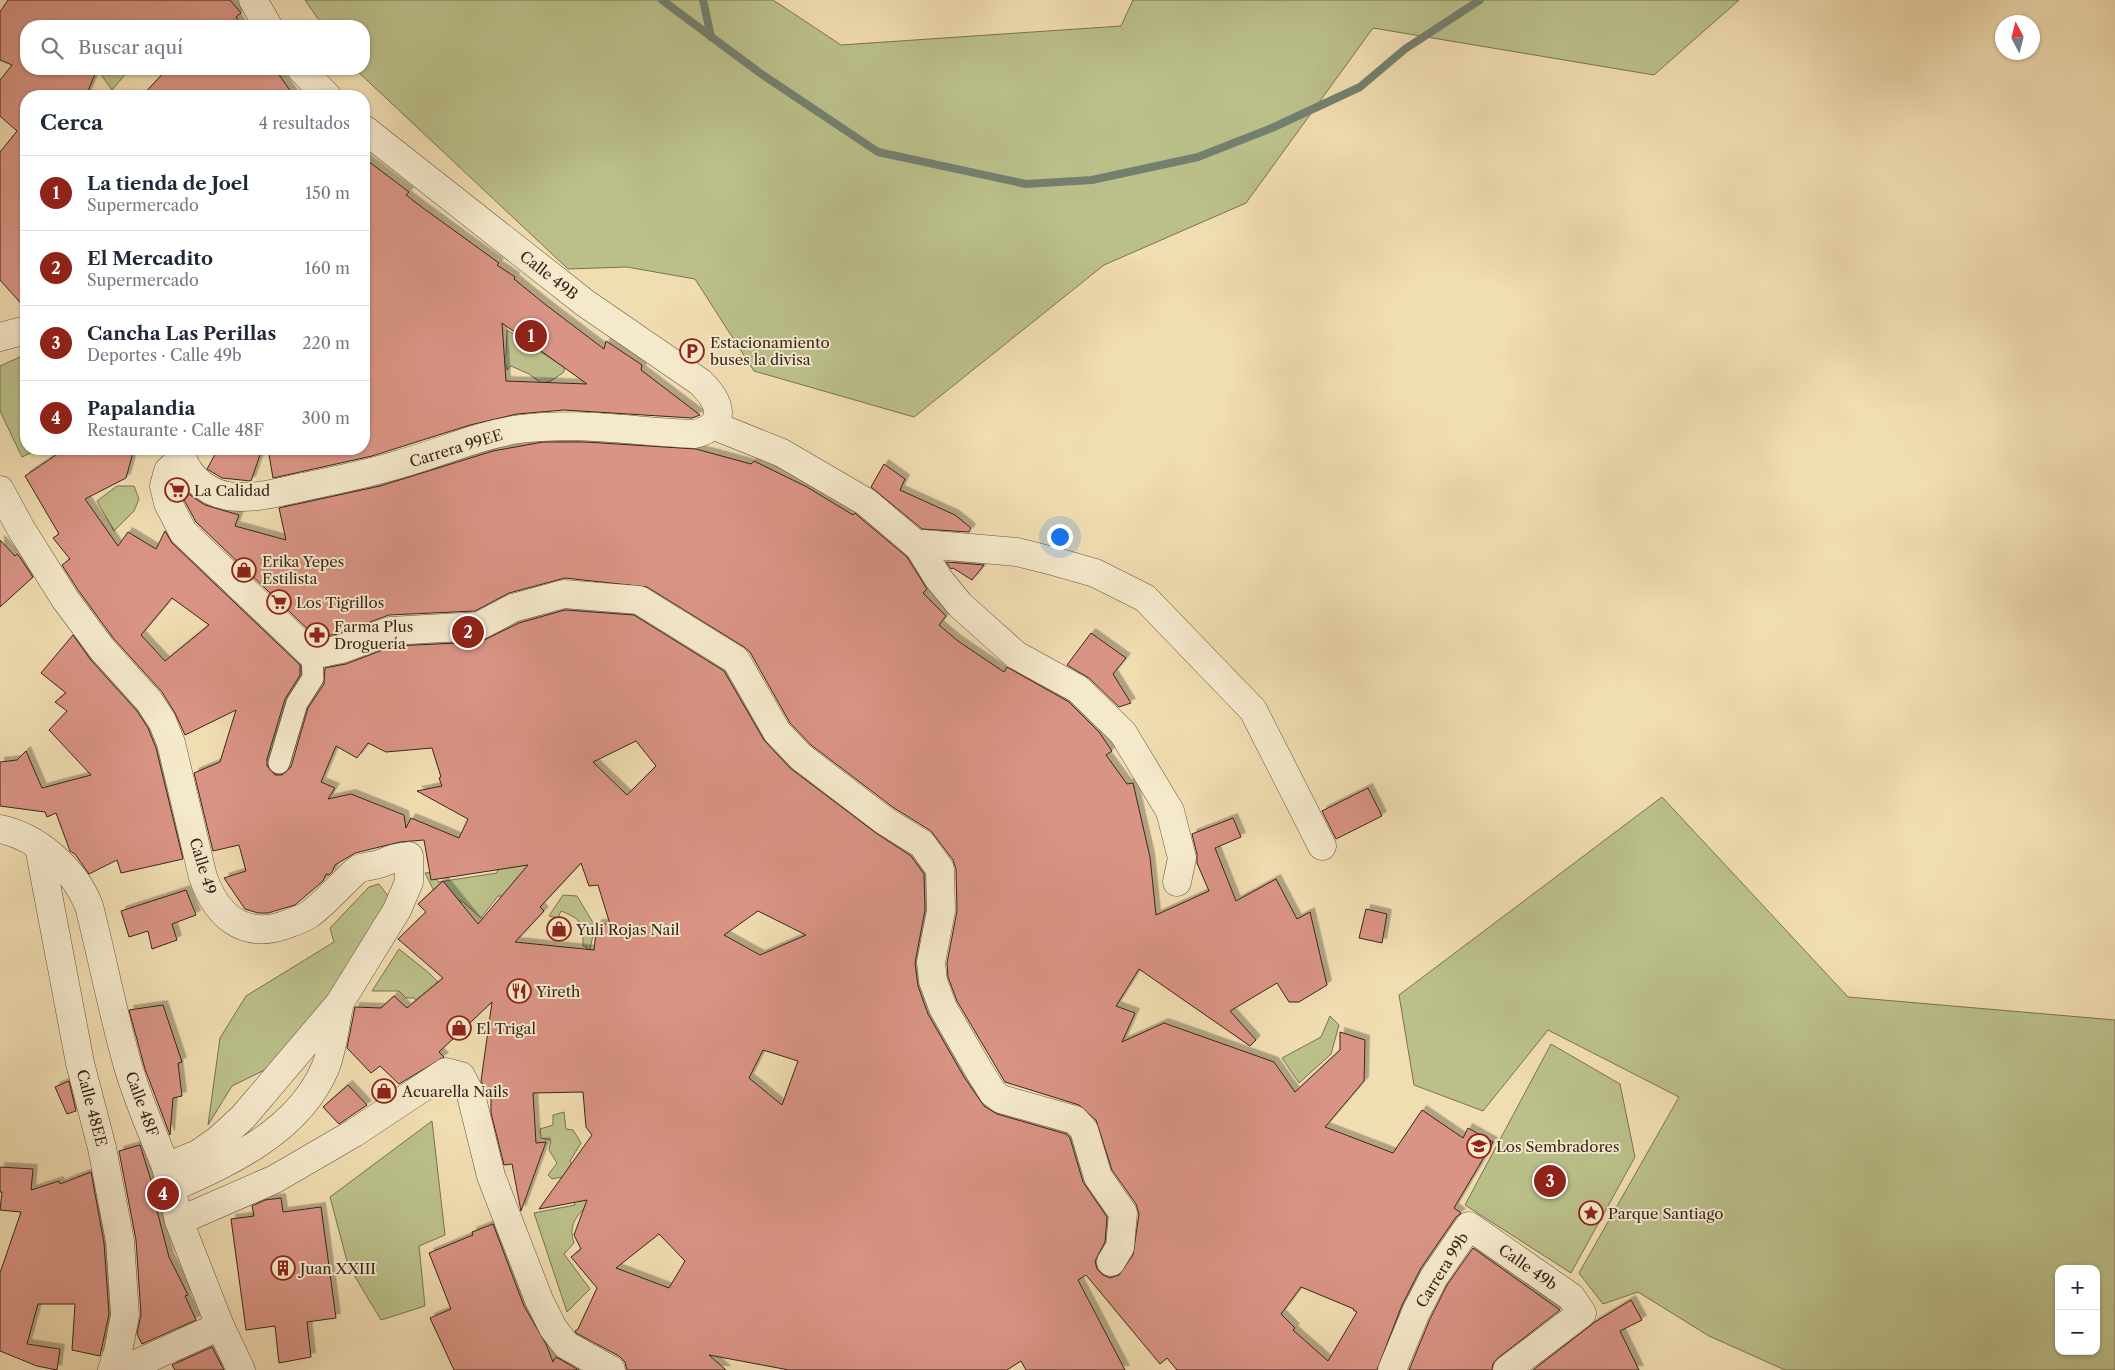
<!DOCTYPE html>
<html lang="es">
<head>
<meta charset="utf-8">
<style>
	:root { --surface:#fff; --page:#f2f2f3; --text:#1f2937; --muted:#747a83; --line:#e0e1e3; --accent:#8f2418 }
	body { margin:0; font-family:"Libre Caslon Text",serif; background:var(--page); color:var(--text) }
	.controls { position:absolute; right:15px; bottom:15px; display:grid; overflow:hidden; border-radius:10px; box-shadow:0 1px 4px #0004 }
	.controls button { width:45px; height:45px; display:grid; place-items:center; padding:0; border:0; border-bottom:1px solid var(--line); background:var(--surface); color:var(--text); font:25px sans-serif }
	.compass { position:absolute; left:1995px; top:15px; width:45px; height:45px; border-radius:50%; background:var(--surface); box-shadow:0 1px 4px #0004; rotate:353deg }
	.you { position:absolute; left:1059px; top:536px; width:18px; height:18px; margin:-12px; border:4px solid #fff; border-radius:50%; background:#1a73e8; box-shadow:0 0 0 8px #1a73e833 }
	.badge { display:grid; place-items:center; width:32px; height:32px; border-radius:50%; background:var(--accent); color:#fff; font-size:16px; font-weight:700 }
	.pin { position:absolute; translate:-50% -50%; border:2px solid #fff; box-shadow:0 1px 5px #0006 }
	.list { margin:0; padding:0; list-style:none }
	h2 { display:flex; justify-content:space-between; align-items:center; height:65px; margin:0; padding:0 20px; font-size:21px }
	h2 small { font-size:16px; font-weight:400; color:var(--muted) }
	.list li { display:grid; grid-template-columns:32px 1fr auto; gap:15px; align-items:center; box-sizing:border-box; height:75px; padding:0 20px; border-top:1px solid var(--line) }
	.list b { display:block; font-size:19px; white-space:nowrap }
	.list p { margin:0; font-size:16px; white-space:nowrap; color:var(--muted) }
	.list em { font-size:16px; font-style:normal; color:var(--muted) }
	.icon { flex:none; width:28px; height:28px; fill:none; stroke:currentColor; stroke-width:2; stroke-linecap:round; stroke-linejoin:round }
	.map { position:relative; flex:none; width:2115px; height:1370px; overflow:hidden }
	.search { position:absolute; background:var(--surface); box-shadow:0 1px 4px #0004; left:20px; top:20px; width:350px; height:55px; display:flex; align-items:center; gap:12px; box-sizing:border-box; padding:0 18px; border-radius:20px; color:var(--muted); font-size:19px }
	.panel { position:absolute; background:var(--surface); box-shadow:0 1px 4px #0004; left:20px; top:90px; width:350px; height:365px; border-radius:20px }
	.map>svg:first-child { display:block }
</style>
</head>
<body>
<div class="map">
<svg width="2115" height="1370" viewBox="0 0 2115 1370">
	<defs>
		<filter id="shadow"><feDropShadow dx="4.5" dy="-4.5" stdDeviation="0" flood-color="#0004"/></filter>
	</defs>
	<rect width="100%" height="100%" fill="#f0ddb1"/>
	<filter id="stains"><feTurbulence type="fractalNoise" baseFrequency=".004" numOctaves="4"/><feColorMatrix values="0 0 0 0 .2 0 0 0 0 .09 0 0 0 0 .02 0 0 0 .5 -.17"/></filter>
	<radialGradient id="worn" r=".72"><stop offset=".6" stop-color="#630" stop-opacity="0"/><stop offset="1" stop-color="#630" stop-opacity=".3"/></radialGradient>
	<g fill="#bbc08a" stroke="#7a7253" fill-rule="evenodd">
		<polygon points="305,0 773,0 841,45 1121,26 1133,0 1739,0 1654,75 1373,28 1246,203 1104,265 914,417 754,371 695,279 627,267 568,269 355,69 364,69 364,26 323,26"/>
		<polygon points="102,69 130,69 112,90 100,73"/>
		<polygon points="507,330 564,367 564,372 551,381 542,384 529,374 511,366 507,370 506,364 500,364 506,355"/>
		<polygon points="22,356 26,365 26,449 39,449 22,457 0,411 0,366"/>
		<polygon points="117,486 134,486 139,499 134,511 114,531 97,501"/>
		<path d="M 1662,797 L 1848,997 L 2115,1020 L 2115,1370 L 1785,1370 L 1709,1336 L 1638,1292 L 1603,1304 L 1579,1273 L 1679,1097 L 1548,1030 L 1483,1111 L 1414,1085 L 1399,995 ZM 2059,1269 L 2096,1269 L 2096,1351 L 2059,1351 Z"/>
		<polygon points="569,850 504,896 498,896 481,918 463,902 434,891 425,873 433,872 438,882 497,873 498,868"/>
		<polygon points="379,884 388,896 386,912 287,1059 232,1086 208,1125 220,1038 246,996 334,942 330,928 369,887"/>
		<path d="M 563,895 L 577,896 L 595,926 L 585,972 L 582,971 L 587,947 L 583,946 C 583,923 583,920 561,911 L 558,918 L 549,916 Z"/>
		<polygon points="399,949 429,973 448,992 429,1011 414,998 406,998 399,991 372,991"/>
		<polygon points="1330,1016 1339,1025 1331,1054 1299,1083 1282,1058 1321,1037"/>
		<polygon points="1551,1044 1620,1084 1635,1157 1571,1273 1465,1205"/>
		<path d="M 564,1112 L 566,1129 L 573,1130 L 581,1143 L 570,1161 L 589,1204 C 576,1216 568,1225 574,1243 L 564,1254 L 590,1289 L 567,1312 L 534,1213 L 575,1205 L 568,1176 L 552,1179 L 548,1175 L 557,1163 L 549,1150 L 551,1140 L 541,1138 L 540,1129 L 553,1125 L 553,1115 Z"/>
		<polygon points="432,1121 445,1235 419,1246 425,1306 381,1320 348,1265 330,1197"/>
	</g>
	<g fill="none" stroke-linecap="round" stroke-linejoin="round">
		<g stroke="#74806f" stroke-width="8">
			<polyline points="662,0 760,73 878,152 1026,184 1092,180 1198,157 1272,128 1360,87 1405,49 1480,0"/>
			<polyline points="703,0 711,37"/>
		</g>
	</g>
	<g fill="#da9485" stroke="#39251c" fill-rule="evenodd" filter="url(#shadow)">
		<polygon points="8,0 230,0 241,13 236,17 241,26 26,26 26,69 97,69 86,96 26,96 26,180 20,193 26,194 26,309 0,280 0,152 17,131 0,116 0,80 12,65 0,60 0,12"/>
		<polygon points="167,69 275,69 294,96 142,96"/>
		<path d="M 364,158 L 409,192 L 406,195 L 423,208 L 499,263 L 497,265 L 515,277 L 514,279 L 546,305 L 604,349 L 606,341 L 642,365 L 641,370 L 700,415 L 692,418 L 564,410 L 517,414 L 470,425 L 372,456 L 273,478 L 268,449 L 364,449 ZM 502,323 L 587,384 L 506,381 Z"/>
		<path d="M 543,442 L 585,442 L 696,449 L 751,464 L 754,461 L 807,487 L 853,515 L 855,513 L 857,515 L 907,557 L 927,589 L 923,593 L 946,616 L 939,625 L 958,641 L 1004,672 L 1007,667 L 1069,702 L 1099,732 L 1112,751 L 1106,755 L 1127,784 L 1133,783 L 1150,857 L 1156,915 L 1209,891 L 1197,863 L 1197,854 L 1192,834 L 1233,818 L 1241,837 L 1215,848 L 1236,901 L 1276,879 L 1297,919 L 1310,912 L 1327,985 L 1299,1002 L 1289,1002 L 1277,983 L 1230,1011 L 1256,1040 L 1250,1046 L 1139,969 L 1116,1006 L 1135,1013 L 1122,1042 L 1164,1023 L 1274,1062 L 1295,1092 L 1340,1050 L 1340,1032 L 1365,1040 L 1364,1081 L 1325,1127 L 1393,1153 L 1422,1110 L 1463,1138 L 1468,1128 L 1493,1142 L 1454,1208 L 1461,1213 L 1456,1217 L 1421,1268 L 1402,1305 L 1377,1370 L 1177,1370 L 1167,1358 L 1160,1364 L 1086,1275 L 1078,1280 L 1125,1370 L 1026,1370 L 1021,1361 L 1007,1370 L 789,1370 L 709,1355 L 726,1370 L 627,1370 L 625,1362 L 619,1356 L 576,1333 L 575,1331 L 578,1329 L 597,1288 L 571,1257 L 581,1249 L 574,1235 L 587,1200 L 539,1209 L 592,1135 L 586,1127 L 583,1092 L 533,1093 L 536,1143 L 546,1142 L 521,1211 L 512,1164 L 504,1165 L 491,1113 L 491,1094 L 487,1094 L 481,1081 L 492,1002 L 439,1052 L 444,1057 L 399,1084 L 380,1066 L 371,1073 L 347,1048 L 355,1007 L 381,1008 L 394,996 L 407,1008 L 443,978 L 398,939 L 426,912 L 418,904 L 443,881 L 478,924 L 528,865 L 431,880 L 424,840 L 400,842 L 355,853 L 335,865 L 332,872 L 329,875 L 326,874 L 323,881 L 295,905 L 268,913 L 258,913 L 245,909 L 224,878 L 246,871 L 239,845 L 213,851 L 194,773 L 220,762 L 236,710 L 185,735 L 175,713 L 162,692 L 114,639 L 78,590 L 62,565 L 70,559 L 53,538 L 59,534 L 25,476 L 65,449 L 134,449 L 126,478 L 85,499 L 118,546 L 128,532 L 156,549 L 165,531 L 172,543 L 300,665 L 300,675 L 285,699 L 267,759 L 267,766 L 275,775 L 282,775 L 291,767 L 308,708 L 324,684 L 325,668 L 346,664 L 393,646 L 480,642 L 519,623 L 565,610 L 634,615 L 724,671 L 764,740 L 790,768 L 876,833 L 911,856 L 924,874 L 925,910 L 915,963 L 918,986 L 928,1014 L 964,1077 L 984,1106 L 997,1114 L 1066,1134 L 1070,1138 L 1083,1182 L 1107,1217 L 1105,1242 L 1095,1261 L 1097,1269 L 1103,1275 L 1110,1278 L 1119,1275 L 1133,1255 L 1139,1214 L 1136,1204 L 1112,1170 L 1096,1120 L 1079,1105 L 1005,1082 L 957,1001 L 948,977 L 947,963 L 957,911 L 956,869 L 953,860 L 931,831 L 894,808 L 811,745 L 790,723 L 750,652 L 744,647 L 647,587 L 565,578 L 509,593 L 475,611 L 389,615 L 337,634 L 317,638 L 196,522 L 183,498 L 181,489 L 205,505 L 239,515 L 235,526 L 286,540 L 279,508 L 380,486 L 493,451 ZM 172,598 L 209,625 L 165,661 L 141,635 ZM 636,741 L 656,766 L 627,795 L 593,762 ZM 368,743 L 386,752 L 432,748 L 441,777 L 439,778 L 442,786 L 417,791 L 468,819 L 459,838 L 411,818 L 406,828 L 404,815 L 351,794 L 328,799 L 335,788 L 321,782 L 336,746 L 357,758 ZM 581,863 L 589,886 L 598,885 L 610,924 L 597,924 L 594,950 L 515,942 L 544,911 L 540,907 ZM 758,911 L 806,935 L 760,955 L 724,935 ZM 763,1050 L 798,1061 L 782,1105 L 749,1078 ZM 659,1234 L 685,1261 L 669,1288 L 616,1268 ZM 1301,1287 L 1354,1309 L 1353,1310 L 1357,1312 L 1328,1361 L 1293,1330 L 1295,1328 L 1281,1314 Z"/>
		<polygon points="218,449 262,449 251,481 222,478 207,469"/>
		<polygon points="884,464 905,479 900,490 955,515 971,528 969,532 922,529 871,487"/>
		<polygon points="0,540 15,556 17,554 21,559 33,577 0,607"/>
		<polygon points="946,562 984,565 972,580 953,568 951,569"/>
		<polygon points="1091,633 1126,658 1113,674 1131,703 1119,707 1089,678 1067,665"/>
		<polygon points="73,635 90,659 137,711 148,728 156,748 183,859 121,873 117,860 89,874 75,854 70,851 56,813 47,817 45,812 0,806 0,762 17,760 26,751 42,788 91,775 49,730 67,711 55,702 66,693 41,673"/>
		<polygon points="1368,788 1382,816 1336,839 1322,811"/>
		<polygon points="186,890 196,915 172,924 177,940 152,949 148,931 129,937 121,911"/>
		<polygon points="1366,909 1387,914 1382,943 1359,938"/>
		<polygon points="163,1005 182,1062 178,1063 182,1096 173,1098 170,1135 145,1069 129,1010"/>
		<polygon points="69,1081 76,1111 67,1114 55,1087"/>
		<polygon points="348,1085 367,1105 339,1124 323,1107"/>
		<polygon points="140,1145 153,1187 155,1198 154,1199 169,1257 188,1295 185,1296 196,1320 142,1344 137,1334 141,1314 136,1240 119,1151"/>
		<polygon points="0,1167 33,1169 31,1190 59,1181 60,1184 91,1172 104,1243 109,1314 100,1356 72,1350 75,1304 38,1304 27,1344 60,1349 57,1370 37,1366 0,1351 0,1273 21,1212 0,1210 2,1192 0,1192"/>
		<polygon points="281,1198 283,1212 321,1207 336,1318 307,1322 311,1357 279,1363 275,1326 246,1330 231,1219 254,1216 252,1206 265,1200"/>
		<polygon points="493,1224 524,1306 546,1344 553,1362 556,1357 579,1370 454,1370 430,1318 451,1309 429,1253 473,1235 472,1232"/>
		<polygon points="1473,1248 1560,1310 1498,1358 1493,1364 1492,1370 1409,1370 1430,1319 1447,1285"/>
		<polygon points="1631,1300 1642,1320 1620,1331 1639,1370 1533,1370 1595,1322"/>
		<polygon points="212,1347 224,1370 175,1370 172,1365"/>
	</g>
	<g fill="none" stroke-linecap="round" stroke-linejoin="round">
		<g stroke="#675341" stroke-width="23">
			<polyline id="pedestrian" points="279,763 297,703 313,678 312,655"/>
		</g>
		<g stroke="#675341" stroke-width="29">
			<g id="minor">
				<polyline points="715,426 782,453 866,502 919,547 938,578 960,605 1016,655 1078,689 1123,733 1170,811 1182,858 1177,882"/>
				<polyline points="182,458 168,471 164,486 168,503 183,532 312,655 341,649 390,631 479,626 513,608 564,594 639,600 736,660 777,732 801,757 885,821 922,844 940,869 941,911 931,962 933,981 943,1008 978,1069 993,1093 1001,1099 1075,1120 1084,1130 1098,1177 1123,1213 1120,1247 1111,1262"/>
				<polyline points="919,547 924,544 1017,552 1053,561 1095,573 1145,598 1253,710 1322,846"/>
				<path d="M 0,829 C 38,837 75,870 89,906 C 102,957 112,1009 126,1059 C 136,1097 152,1131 166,1167"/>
				<polyline points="39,847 80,1063 102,1148 120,1241 125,1315 118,1352 112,1370"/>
				<polyline points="179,1221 275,1179 354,1133 446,1072 461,1076 471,1095 491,1176 539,1300 553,1328 566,1345 611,1370"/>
				<polyline points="123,1370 220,1326"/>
				<polyline points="1392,1370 1416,1312 1434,1277 1469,1226 1571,1297 1582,1313 1507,1370"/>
			</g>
		</g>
		<g stroke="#675341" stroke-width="29">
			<g id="tertiary">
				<polyline points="253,0 268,26"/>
				<polyline points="301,69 327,96"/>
				<polyline points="0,337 26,330"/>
				<path d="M 180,449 C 184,473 204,492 228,496 C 253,500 279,492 303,487 C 336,480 368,474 400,464 C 440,453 478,435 520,429 C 579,421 635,432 694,434 C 729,426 721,402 700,382 L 585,303 L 364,129"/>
				<path d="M 0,490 L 21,529 L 65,599 L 102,649 L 149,701 L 162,721 L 171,743 L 203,877 C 216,914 242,940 285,925 C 293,922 303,919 310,914 C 327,901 342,883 358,869 C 365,866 375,866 382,863 C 391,859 399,857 409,856 L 409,882 L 397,910 L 339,1004 L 243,1117 L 218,1140 L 198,1154 L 166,1167 L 179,1221 L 220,1326 L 241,1370"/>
				<path d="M 171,1188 C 231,1162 300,1130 326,1066 C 333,1047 335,1026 339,1006"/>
			</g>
		</g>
		<use href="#pedestrian" stroke="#f5e9cc" stroke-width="21"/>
		<use href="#minor" stroke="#f5e9cc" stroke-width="28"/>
		<use href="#tertiary" stroke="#f5e9cc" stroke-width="28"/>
	</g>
	<defs>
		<g id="parking-ring" transform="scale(1.25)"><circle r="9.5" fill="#f5e9cc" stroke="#8f2418" stroke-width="1.5"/><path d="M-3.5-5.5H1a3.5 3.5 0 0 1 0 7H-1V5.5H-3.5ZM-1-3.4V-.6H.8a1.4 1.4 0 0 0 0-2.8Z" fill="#8f2418"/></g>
		<g id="supermarket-ring" transform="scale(1.25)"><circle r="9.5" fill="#f5e9cc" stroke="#8f2418" stroke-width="1.5"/><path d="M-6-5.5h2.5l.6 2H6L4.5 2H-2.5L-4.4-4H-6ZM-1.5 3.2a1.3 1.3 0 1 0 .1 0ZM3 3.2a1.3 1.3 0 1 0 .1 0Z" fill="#8f2418"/></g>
		<g id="shop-ring" transform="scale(1.25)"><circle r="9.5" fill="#f5e9cc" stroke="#8f2418" stroke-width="1.5"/><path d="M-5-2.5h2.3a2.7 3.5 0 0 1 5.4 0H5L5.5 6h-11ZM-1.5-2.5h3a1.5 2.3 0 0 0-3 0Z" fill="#8f2418"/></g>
		<g id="pharmacy-ring" transform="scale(1.25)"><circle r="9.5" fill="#f5e9cc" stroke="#8f2418" stroke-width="1.5"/><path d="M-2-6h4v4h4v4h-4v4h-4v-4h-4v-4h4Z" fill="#8f2418"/></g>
		<g id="restaurant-ring" transform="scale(1.25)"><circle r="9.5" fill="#f5e9cc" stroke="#8f2418" stroke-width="1.5"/><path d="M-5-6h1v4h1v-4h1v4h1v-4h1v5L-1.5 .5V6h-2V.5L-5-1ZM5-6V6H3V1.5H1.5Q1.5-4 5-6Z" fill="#8f2418"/></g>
		<g id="school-ring" transform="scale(1.25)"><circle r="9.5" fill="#f5e9cc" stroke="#8f2418" stroke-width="1.5"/><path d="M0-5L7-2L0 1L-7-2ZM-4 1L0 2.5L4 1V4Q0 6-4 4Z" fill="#8f2418"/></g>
		<g id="sight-ring" transform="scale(1.25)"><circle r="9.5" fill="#f5e9cc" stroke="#8f2418" stroke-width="1.5"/><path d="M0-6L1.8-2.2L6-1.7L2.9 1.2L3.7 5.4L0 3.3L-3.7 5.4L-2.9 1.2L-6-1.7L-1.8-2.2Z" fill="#8f2418"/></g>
		<g id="building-ring" transform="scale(1.25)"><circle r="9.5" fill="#f5e9cc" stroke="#8f2418" stroke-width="1.5"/><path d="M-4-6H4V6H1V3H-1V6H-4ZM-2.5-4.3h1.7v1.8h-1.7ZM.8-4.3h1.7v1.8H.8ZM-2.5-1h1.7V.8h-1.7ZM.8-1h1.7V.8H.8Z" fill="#8f2418"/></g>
	</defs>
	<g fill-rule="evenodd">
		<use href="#parking-ring" x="692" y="351"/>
		<use href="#supermarket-ring" x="177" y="490"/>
		<use href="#shop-ring" x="244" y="570"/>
		<use href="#supermarket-ring" x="279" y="602"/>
		<use href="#pharmacy-ring" x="317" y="635"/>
		<use href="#shop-ring" x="559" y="929"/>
		<use href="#restaurant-ring" x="519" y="991"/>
		<use href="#shop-ring" x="459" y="1028"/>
		<use href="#shop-ring" x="384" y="1091"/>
		<use href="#school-ring" x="1479" y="1146"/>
		<use href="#sight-ring" x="1591" y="1213"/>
		<use href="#building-ring" x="283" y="1268"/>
	</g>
	<g text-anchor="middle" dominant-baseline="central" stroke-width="4" stroke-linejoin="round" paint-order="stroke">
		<g font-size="15" fill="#39251c" stroke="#f5e9cc">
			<text transform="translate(549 275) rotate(38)">Calle 49B</text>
			<text transform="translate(456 448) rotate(-17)">Carrera 99EE</text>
			<text transform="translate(203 866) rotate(73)">Calle 49</text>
			<text transform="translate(142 1104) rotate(70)">Calle 48F</text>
			<text transform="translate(92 1108) rotate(75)">Calle 48EE</text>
			<text transform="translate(1528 1267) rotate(35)">Calle 49b</text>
			<text transform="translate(1442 1270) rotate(-58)">Carrera 99b</text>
		</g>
		<g font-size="15" fill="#39251c" stroke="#f5e9cc" text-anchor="start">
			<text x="710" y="342">Estacionamiento<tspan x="710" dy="17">buses la divisa</tspan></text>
			<text x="194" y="490">La Calidad</text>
			<text x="262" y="561">Erika Yepes<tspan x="262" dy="17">Estilista</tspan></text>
			<text x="296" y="602">Los Tigrillos</text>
			<text x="334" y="626">Farma Plus<tspan x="334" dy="17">Droguería</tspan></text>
			<text x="576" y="929">Yuli Rojas Nail</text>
			<text x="536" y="991">Yireth</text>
			<text x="476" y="1028">El Trigal</text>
			<text x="402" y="1091">Acuarella Nails</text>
			<text x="1496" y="1146">Los Sembradores</text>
			<text x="1608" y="1213">Parque Santiago</text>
			<text x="300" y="1268">Juan XXIII</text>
		</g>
	</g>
	<rect width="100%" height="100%" filter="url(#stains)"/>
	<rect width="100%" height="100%" fill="url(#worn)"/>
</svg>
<div class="controls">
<button>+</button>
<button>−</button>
</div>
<svg class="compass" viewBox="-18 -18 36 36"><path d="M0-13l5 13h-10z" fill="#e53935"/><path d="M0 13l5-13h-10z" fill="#747a83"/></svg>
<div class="you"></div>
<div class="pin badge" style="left:531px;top:336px">1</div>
<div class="pin badge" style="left:468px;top:632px">2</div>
<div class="pin badge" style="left:1550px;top:1181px">3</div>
<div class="pin badge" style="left:163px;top:1194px">4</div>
<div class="search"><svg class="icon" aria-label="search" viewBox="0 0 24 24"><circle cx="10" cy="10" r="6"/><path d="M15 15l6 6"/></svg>Buscar aquí</div>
<section class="panel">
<h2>Cerca<small>4 resultados</small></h2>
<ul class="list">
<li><span class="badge">1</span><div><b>La tienda de Joel</b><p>Supermercado</p></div><em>150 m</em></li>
<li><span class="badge">2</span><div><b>El Mercadito</b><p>Supermercado</p></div><em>160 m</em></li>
<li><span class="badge">3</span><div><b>Cancha Las Perillas</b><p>Deportes · Calle 49b</p></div><em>220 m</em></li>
<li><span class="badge">4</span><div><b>Papalandia</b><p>Restaurante · Calle 48F</p></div><em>300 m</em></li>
</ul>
</section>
</div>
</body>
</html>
